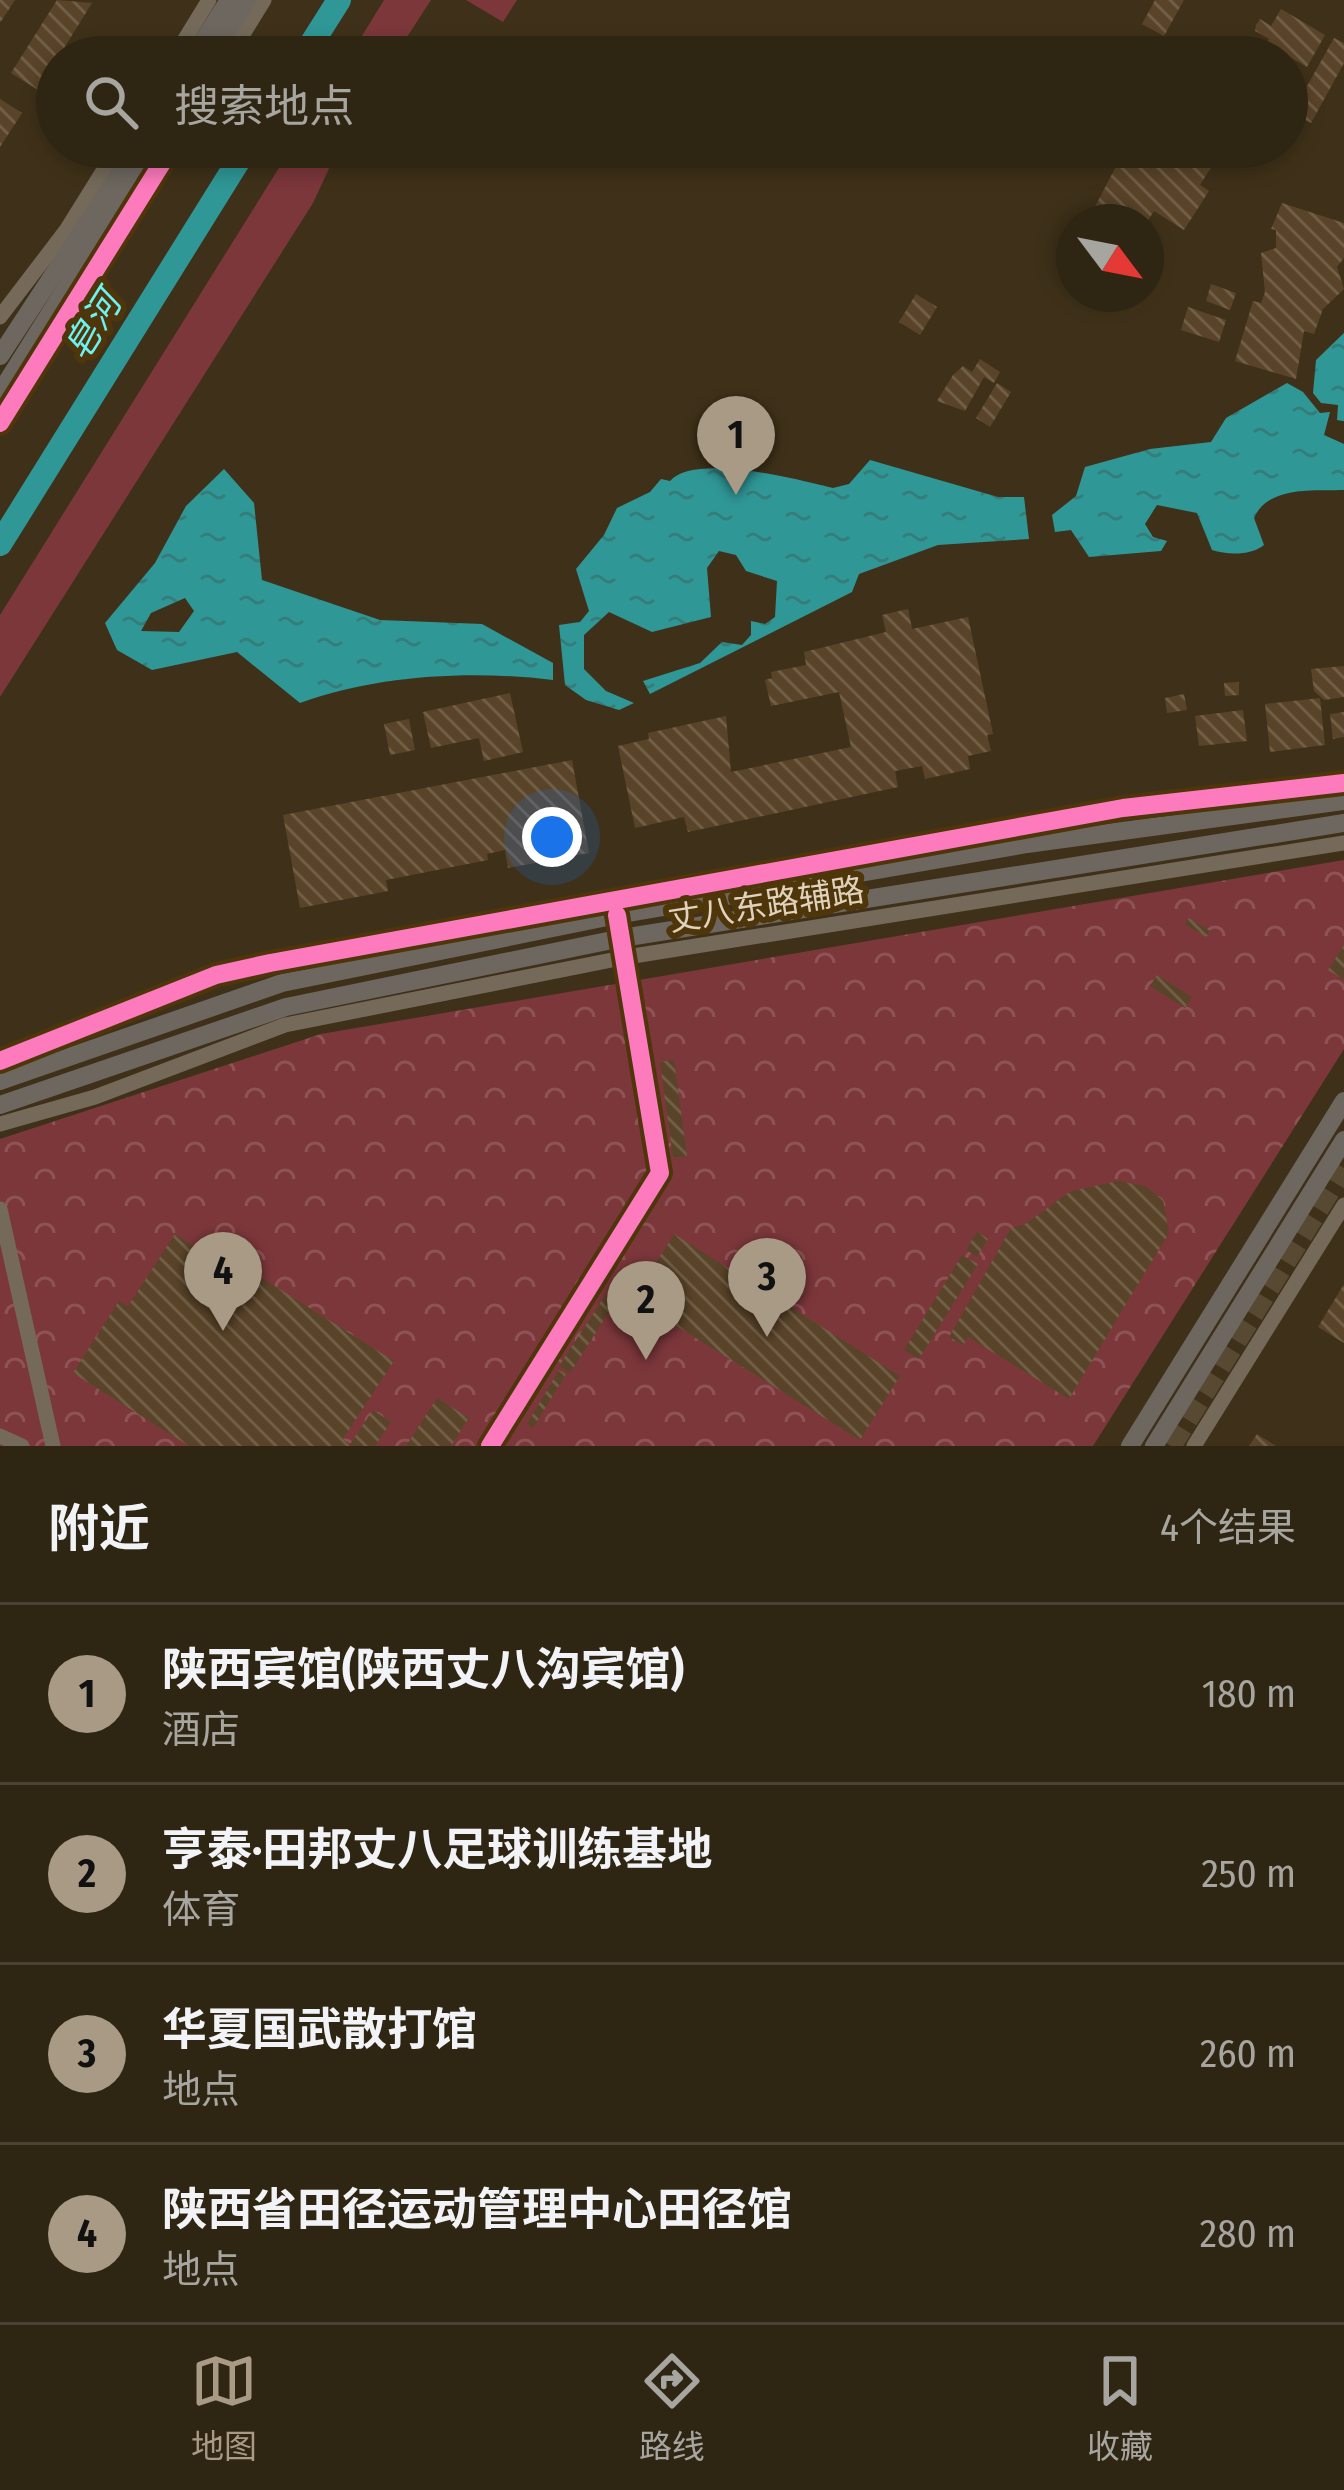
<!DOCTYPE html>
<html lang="zh">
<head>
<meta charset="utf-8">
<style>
	:root { --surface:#2f2513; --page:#3b3121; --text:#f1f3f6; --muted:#a7a5a0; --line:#4a4233; --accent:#a89a84 }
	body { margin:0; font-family:"Fira Sans Condensed","Noto Sans SC",sans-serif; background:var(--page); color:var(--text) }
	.compass { position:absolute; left:1056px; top:204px; width:108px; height:108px; border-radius:50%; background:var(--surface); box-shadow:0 6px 18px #0003; rotate:122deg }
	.you { position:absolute; left:552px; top:837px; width:42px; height:42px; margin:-30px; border:9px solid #fff; border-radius:50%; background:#1a73e8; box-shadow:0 0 0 18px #1a73e833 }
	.badge { display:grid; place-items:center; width:78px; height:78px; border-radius:50%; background:var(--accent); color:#111; font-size:39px; font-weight:700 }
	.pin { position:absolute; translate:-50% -99px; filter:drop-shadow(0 3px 6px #0008) }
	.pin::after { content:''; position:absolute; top:63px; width:42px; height:36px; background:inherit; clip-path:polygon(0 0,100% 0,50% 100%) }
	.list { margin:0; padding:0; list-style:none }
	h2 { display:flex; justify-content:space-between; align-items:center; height:156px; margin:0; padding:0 48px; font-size:51px }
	h2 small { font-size:39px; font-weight:400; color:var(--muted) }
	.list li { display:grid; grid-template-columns:78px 1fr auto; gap:36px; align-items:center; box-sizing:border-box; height:180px; padding:0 48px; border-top:3px solid var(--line) }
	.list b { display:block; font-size:45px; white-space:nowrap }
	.list p { margin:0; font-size:39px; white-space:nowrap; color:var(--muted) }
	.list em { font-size:39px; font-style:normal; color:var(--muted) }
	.icon { flex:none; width:66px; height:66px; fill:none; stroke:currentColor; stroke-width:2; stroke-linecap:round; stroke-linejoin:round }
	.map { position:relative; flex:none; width:1344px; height:1446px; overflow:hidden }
	.search { position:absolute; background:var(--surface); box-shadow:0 6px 18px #0003; left:36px; right:36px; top:36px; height:132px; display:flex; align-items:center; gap:30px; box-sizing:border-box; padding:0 42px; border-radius:66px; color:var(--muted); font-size:45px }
	.sheet { height:876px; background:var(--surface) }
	nav { display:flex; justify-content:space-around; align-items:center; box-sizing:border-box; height:168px; border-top:3px solid var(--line); background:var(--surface); font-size:33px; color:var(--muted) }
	nav a { display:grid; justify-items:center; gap:6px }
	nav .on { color:var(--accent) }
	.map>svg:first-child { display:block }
</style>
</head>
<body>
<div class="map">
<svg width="1344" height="1446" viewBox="0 0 1344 1446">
	<defs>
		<pattern id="park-crowns" width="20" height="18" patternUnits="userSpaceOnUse" patternTransform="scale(3)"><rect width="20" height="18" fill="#7c373b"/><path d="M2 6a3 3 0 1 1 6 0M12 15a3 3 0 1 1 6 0" fill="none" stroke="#8e5355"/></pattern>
		<pattern id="water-ripples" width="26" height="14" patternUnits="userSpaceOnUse" patternTransform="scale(3)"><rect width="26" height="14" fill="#2f9796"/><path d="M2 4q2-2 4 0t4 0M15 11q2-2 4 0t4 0" fill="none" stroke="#357d7a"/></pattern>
		<pattern id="building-back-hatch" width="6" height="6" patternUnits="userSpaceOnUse" patternTransform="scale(3)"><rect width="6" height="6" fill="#5a4429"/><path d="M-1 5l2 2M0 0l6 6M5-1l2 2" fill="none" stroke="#715e46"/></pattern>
	</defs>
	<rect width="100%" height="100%" fill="#3f3119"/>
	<g fill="#7c373b">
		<polygon points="384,0 431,0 394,57 349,57"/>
		<polygon points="466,0 517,0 503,22"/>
		<polygon points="292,147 339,147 313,203 0,697 0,615"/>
	</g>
	<polygon fill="url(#park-crowns)" points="1344,860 1344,1049 1093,1446 0,1446 0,1139 321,1034"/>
	<g fill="url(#water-ripples)" fill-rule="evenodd">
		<polygon points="1344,333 1344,421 1343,421 1337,420 1338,405 1321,403 1313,393 1316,360"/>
		<path d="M 1287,383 L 1303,392 L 1320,413 L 1330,412 L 1324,435 L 1344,444 L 1344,490 C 1312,491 1268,486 1254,518 L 1264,545 C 1250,556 1228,555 1212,550 L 1197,513 L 1157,505 L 1145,524 L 1153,537 L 1167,541 L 1161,551 L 1089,557 L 1071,530 L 1055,532 L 1052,515 L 1076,496 L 1085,467 L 1150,449 L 1211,442 L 1226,418 Z"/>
		<path d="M 870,460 L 998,497 L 1024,497 L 1029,539 L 938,545 L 859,574 L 852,592 L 650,694 L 643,681 L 700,663 L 722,642 L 742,645 L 751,635 L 751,621 L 765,624 L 775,617 L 777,581 L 746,571 L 736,555 L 719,551 L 707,568 L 711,617 L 652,632 L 609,612 L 584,635 L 584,669 L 606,691 L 634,703 L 619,710 L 586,700 L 565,685 L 559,625 L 580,622 L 589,611 L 576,569 L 604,535 L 617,508 L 650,492 L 661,479 L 670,481 C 695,453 797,479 833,488 L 849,484 Z"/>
		<path d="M 224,469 L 254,503 L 262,580 L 380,620 L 482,624 L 553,663 L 553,680 C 471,670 377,675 300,703 L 237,652 L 152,670 L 117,650 L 105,623 L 155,563 L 186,506 ZM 185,598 L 194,611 L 179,632 L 141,631 L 151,613 Z"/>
	</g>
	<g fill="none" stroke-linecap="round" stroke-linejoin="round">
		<g stroke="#2f9796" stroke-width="24">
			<polyline points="303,57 339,0"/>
			<polyline points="0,544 247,147"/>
		</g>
	</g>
	<g fill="url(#building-back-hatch)">
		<polygon points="0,0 15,0 0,23"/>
		<polygon points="57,0 92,3 38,90 11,73"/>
		<polygon points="1155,0 1184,0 1164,36 1142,24"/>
		<polygon points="1281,9 1325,35 1307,67 1286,55 1258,57 1269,39 1255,31 1256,25 1260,19 1271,26"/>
		<polygon points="1334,38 1344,43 1344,63 1311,123 1292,113"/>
		<polygon points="0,99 22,113 0,147"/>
		<polygon points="1126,147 1224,147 1200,185 1209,191 1184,230 1154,211 1147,222 1087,222"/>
		<polygon points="1282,203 1344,223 1344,258 1337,267 1344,289 1323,309 1314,334 1304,331 1296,379 1235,361 1253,301 1261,303 1265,292 1261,253 1276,248 1276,230 1271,229"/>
		<polygon points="1211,284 1236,293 1230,310 1206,301"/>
		<polygon points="916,294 937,307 920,335 899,322"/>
		<polygon points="1188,307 1226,320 1219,342 1181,330"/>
		<polygon points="980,359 1000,372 994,383 984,377 965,411 937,401 953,375 963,366 972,372"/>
		<polygon points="997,383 1011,392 990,427 976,418"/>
		<polygon points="908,609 912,629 968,617 993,734 987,735 991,751 968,756 970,769 925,779 922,766 895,771 898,787 688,832 684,817 635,828 618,746 649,739 648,733 726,716 731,772 851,747 839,692 771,706 765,680 772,678 771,672 806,665 804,652 886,632 882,615"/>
		<polygon points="1344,666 1344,697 1324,700 1314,691 1311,669"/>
		<polygon points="1239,682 1239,695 1225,696 1224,683"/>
		<polygon points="510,693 523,752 484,761 479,738 431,748 423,712"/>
		<polygon points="1184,694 1187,710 1167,713 1165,698"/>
		<polygon points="1320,698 1325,745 1270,752 1265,704"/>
		<polygon points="1243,710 1247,741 1199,746 1195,716"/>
		<polygon points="1344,712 1344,737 1333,739 1330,714"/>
		<polygon points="409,719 415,750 390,755 384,724"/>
		<polygon points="572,760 589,853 508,868 505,850 487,854 488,860 386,880 388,891 300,908 283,815"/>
		<polygon points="1189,918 1210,931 1206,937 1185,924"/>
		<polygon points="1344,945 1344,980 1328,970"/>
		<polygon points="1157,975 1192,997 1185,1008 1150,986"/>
		<polygon points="674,1060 687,1156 673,1158 660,1062"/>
		<polygon points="1118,1181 1145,1186 1163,1200 1169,1233 1069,1399 968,1337 963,1345 949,1337 1011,1228 1025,1224 1071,1191"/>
		<polygon points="977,1232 988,1239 977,1257 966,1250"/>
		<polygon points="175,1234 195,1247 200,1239 394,1361 343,1439 350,1444 373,1410 391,1422 375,1446 189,1446 73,1373 119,1301 128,1306"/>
		<polygon points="674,1234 900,1376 860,1440 633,1299"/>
		<polygon points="962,1255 978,1264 919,1359 904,1350"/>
		<polygon points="1344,1284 1344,1343 1318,1327"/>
		<polygon points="606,1294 616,1301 570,1373 559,1366"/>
		<polygon points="559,1370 566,1374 533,1428 527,1424"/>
		<polygon points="437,1398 469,1418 451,1446 406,1446"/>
		<polygon points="1257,1434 1276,1446 1249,1446"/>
	</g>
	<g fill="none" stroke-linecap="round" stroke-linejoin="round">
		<polyline stroke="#574932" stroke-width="21" stroke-dasharray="21 10" stroke-linecap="butt" points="1171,1446 1344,1168"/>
		<g stroke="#756a5a" stroke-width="15">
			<polyline points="174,57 209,0"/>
			<polyline points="229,57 264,0"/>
			<polyline points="0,317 67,229 118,147"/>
			<polyline points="0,423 172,147"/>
			<polyline points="0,1061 216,975 270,963 1123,808 1344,783"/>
			<polyline points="0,1124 95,1097 285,1025 627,957 1344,843"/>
			<polyline points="0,1209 53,1446"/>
			<polyline points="0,1436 22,1446"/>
			<polyline points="490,1446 660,1173 617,915"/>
			<polyline points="1194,1446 1344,1205"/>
		</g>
		<g stroke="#6d675f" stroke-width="18">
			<polyline points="193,57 229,0"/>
			<polyline points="211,57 247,0"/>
			<polyline points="0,356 137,147"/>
			<polyline points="0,393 154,147"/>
			<polyline points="0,1081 282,983 617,915 1027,844 1344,801"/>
			<polyline points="0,1105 286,1007 622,938 1344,823"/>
			<polyline points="1130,1446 1344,1101"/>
			<polyline points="1154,1446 1344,1140"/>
		</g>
		<g stroke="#4e350a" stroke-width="26">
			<g id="cycleway">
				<polyline points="0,423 172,147"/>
				<polyline points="0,1061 216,975 270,963 1123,808 1344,783"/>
				<polyline points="490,1446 660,1173 617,915"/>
			</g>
		</g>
		<use href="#cycleway" stroke="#fd7abc" stroke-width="18"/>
	</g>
	<g text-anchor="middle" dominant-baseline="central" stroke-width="12" stroke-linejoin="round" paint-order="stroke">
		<g font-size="33" fill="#e1d2bd" stroke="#4e350a">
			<text transform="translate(766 905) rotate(-9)">丈八东路辅路</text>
		</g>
		<g font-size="36" font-style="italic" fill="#6bf2f3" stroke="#4e350a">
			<text transform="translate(93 326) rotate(-58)">皂河</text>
		</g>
	</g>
</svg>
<svg class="compass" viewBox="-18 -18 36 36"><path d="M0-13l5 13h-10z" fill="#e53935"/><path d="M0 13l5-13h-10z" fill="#a7a5a0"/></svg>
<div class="you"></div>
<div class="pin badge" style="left:736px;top:495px">1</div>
<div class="pin badge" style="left:646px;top:1360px">2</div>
<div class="pin badge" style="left:767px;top:1337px">3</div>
<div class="pin badge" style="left:223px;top:1331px">4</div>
<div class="search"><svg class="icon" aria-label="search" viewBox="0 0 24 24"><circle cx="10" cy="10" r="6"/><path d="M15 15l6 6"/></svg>搜索地点</div>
</div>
<section class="sheet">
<h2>附近<small>4个结果</small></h2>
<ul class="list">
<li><span class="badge">1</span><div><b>陕西宾馆(陕西丈八沟宾馆)</b><p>酒店</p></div><em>180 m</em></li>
<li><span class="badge">2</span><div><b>亨泰·田邦丈八足球训练基地</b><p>体育</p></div><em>250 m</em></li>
<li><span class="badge">3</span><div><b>华夏国武散打馆</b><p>地点</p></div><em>260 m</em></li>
<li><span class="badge">4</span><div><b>陕西省田径运动管理中心田径馆</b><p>地点</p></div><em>280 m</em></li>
</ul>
</section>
<nav>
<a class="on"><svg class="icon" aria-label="map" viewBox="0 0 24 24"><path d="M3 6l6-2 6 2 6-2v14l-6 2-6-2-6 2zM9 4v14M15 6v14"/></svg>地图</a>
<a><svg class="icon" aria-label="directions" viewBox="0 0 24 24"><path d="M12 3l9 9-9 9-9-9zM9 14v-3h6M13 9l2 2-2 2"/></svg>路线</a>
<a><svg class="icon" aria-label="saved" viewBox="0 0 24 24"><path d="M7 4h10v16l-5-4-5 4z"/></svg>收藏</a>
</nav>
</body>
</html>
